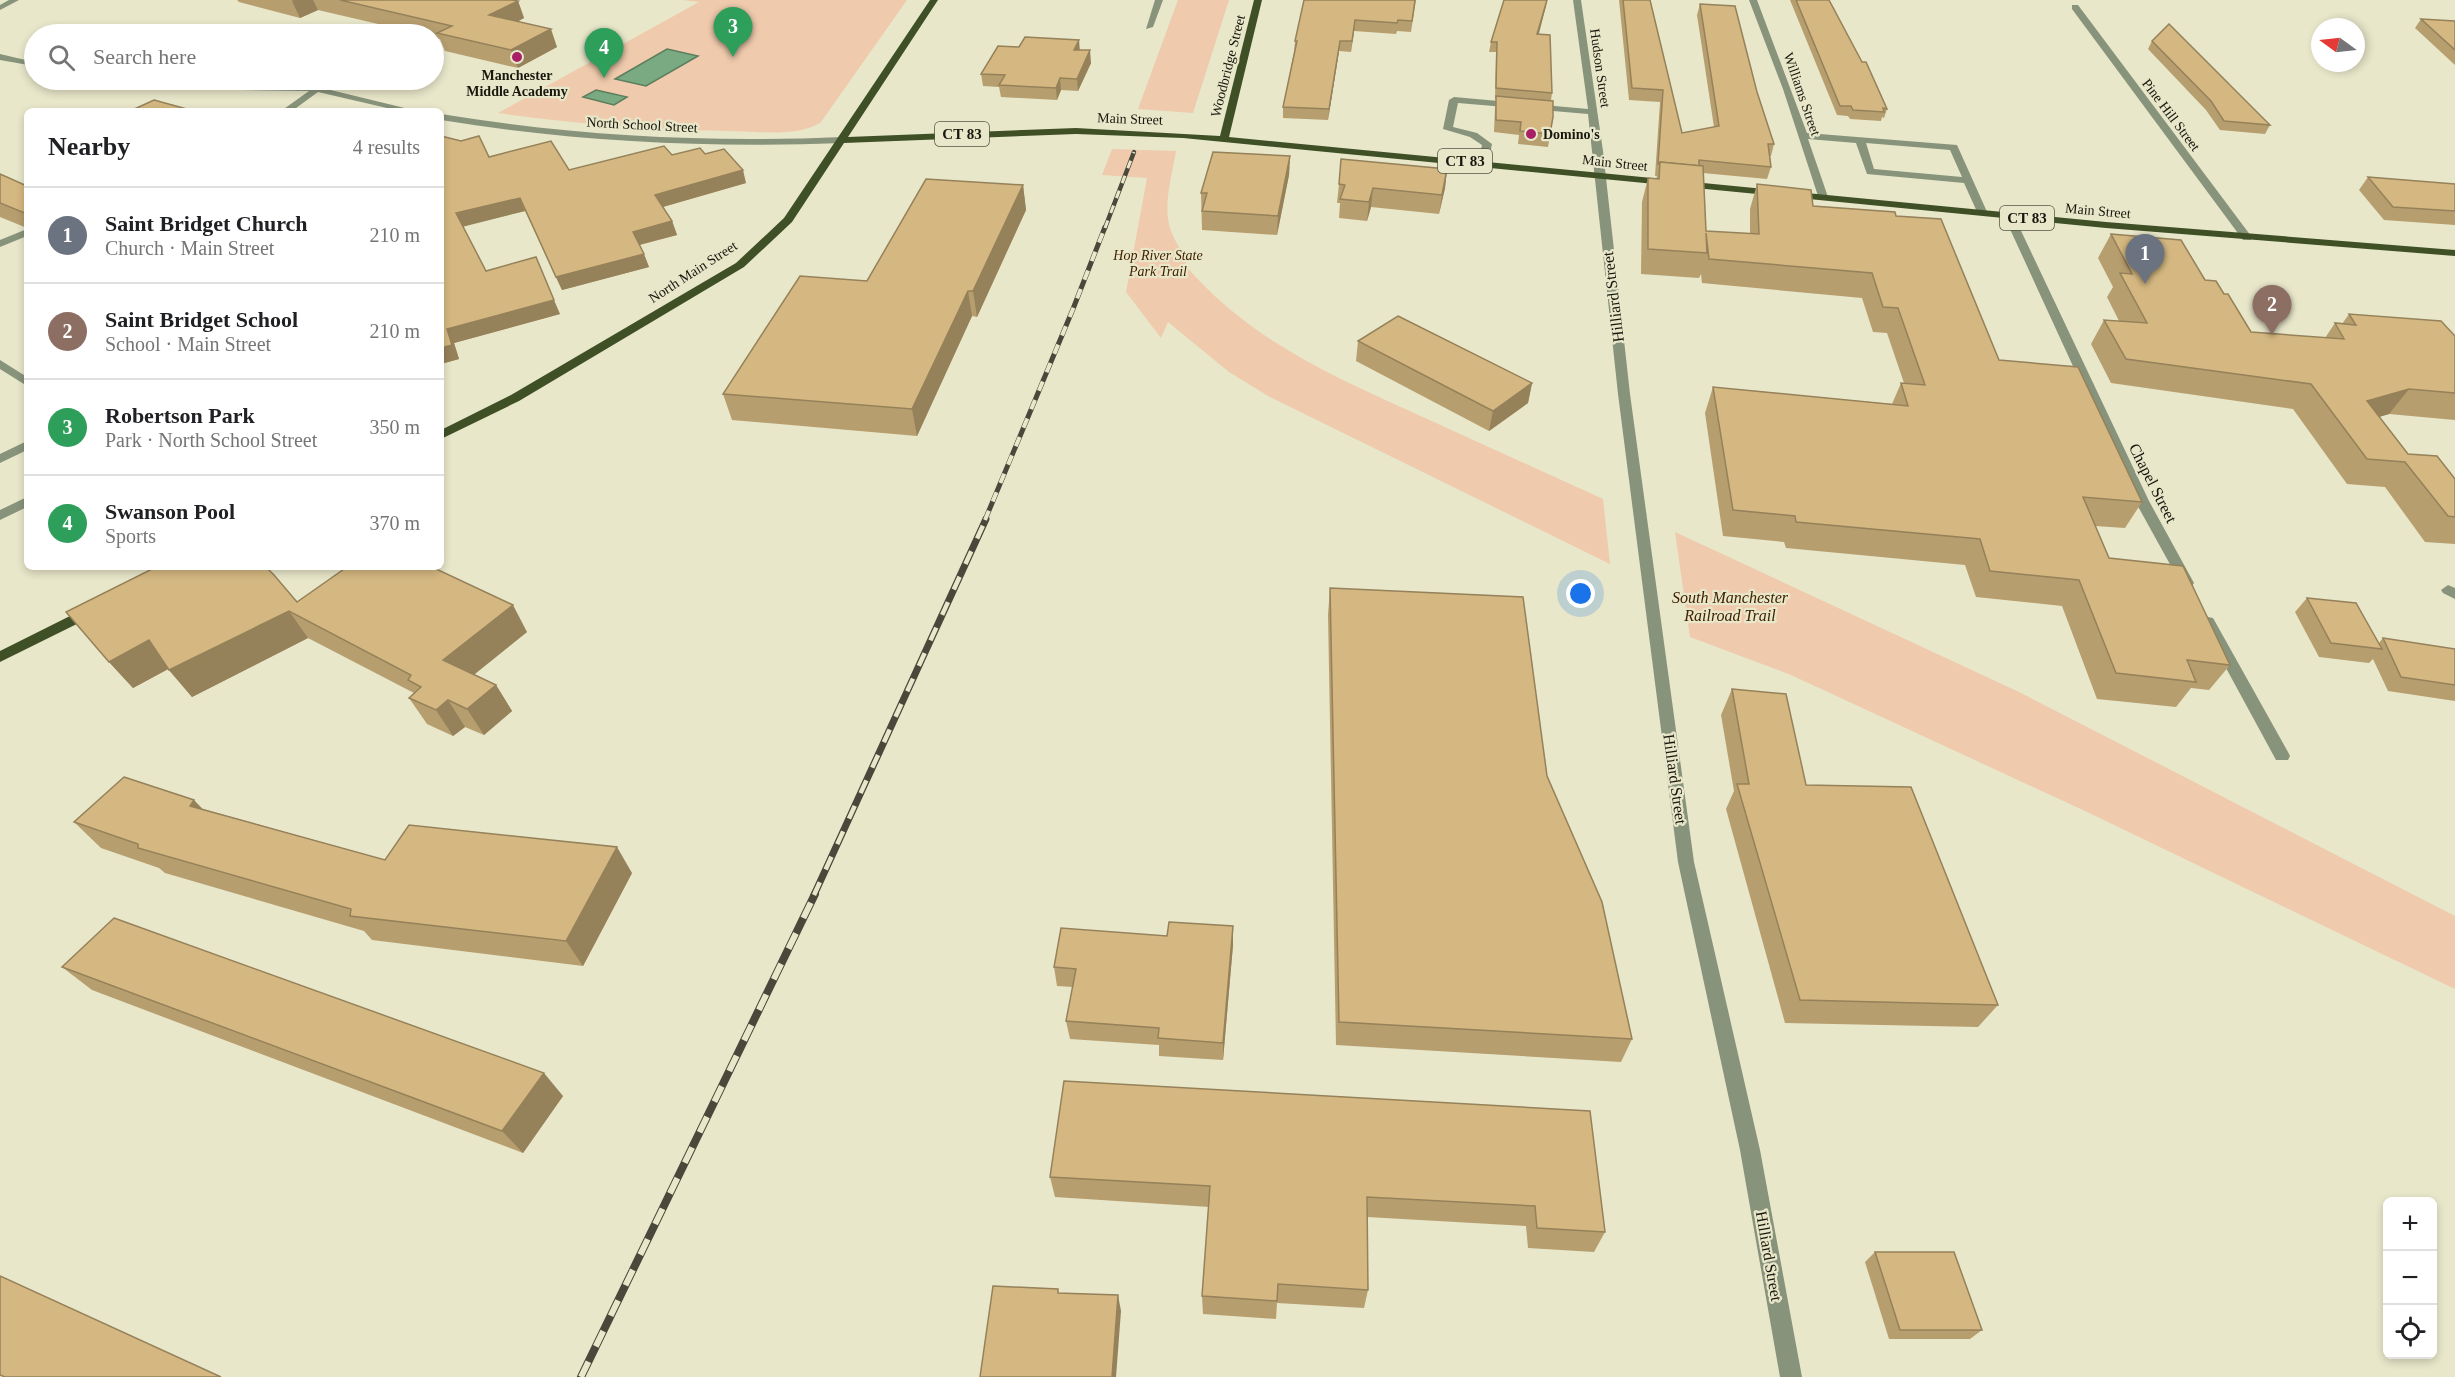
<!DOCTYPE html>
<html lang="en">
<head>
<meta charset="utf-8">
<style>
	:root { --surface:#fff; --page:#f2f2f2; --text:#202124; --muted:#757577; --line:#e0e0e0; --accent:#7c3aed }
	body { margin:0; font-family:Georgia,serif; background:var(--page); color:var(--text) }
	.controls { position:absolute; right:18px; bottom:18px; display:grid; overflow:hidden; border-radius:9px; box-shadow:0 3px 9px #0003 }
	.controls button { width:54px; height:54px; display:grid; place-items:center; padding:0; border:0; border-bottom:2px solid var(--line); background:var(--surface); color:var(--text); font:30px sans-serif }
	.compass { position:absolute; left:2311px; top:18px; width:54px; height:54px; border-radius:50%; background:var(--surface); box-shadow:0 3px 9px #0003; rotate:285deg }
	.you { position:absolute; left:1581px; top:594px; width:21px; height:21px; margin:-15px; border:4px solid #fff; border-radius:50%; background:#1a73e8; box-shadow:0 0 0 9px #1a73e833 }
	.badge { display:grid; place-items:center; width:39px; height:39px; border-radius:50%; background:var(--accent); color:#fff; font-size:20px; font-weight:700 }
	.pin { position:absolute; translate:-50% -50px; filter:drop-shadow(0 2px 3px #0008) }
	.pin::after { content:''; position:absolute; top:32px; width:21px; height:18px; background:inherit; clip-path:polygon(0 0,100% 0,50% 100%) }
	.list { margin:0; padding:0; list-style:none }
	h2 { display:flex; justify-content:space-between; align-items:center; height:78px; margin:0; padding:0 24px; font-size:26px }
	h2 small { font-size:20px; font-weight:400; color:var(--muted) }
	.list li { display:grid; grid-template-columns:39px 1fr auto; gap:18px; align-items:center; box-sizing:border-box; height:96px; padding:0 24px; border-top:2px solid var(--line) }
	.list b { display:block; font-size:22px; white-space:nowrap }
	.list p { margin:0; font-size:20px; white-space:nowrap; color:var(--muted) }
	.list em { font-size:20px; font-style:normal; color:var(--muted) }
	.icon { flex:none; width:33px; height:33px; fill:none; stroke:currentColor; stroke-width:2; stroke-linecap:round; stroke-linejoin:round }
	.map { position:relative; flex:none; width:2455px; height:1377px; overflow:hidden }
	.search { position:absolute; background:var(--surface); box-shadow:0 3px 9px #0003; left:24px; top:24px; width:420px; height:66px; display:flex; align-items:center; gap:15px; box-sizing:border-box; padding:0 21px; border-radius:33px; color:var(--muted); font-size:22px }
	.panel { position:absolute; background:var(--surface); box-shadow:0 3px 9px #0003; left:24px; top:108px; width:420px; height:462px; border-radius:9px }
	.map>svg:first-child { display:block }
</style>
</head>
<body>
<div class="map">
<svg width="2455" height="1377" viewBox="0 0 2455 1377">
	<rect width="100%" height="100%" fill="#e8e7ca"/>
	<g fill="#efcaac">
		<path d="M 682,0 L 907,0 L 821,122 C 798,138 754,131 726,131 C 650,129 574,124 498,113 L 699,2 Z"/>
		<polygon points="1178,0 1229,0 1193,113 1138,109"/>
		<path d="M 1112,149 L 1176,151 C 1172,176 1162,206 1171,231 C 1175,242 1182,251 1187,261 L 1185,265 C 1251,342 1335,377 1425,418 C 1484,445 1544,472 1603,499 L 1610,564 L 1268,396 L 1229,372 L 1168,322 L 1161,338 L 1126,292 L 1147,178 L 1102,175 Z"/>
		<polygon points="1675,532 2019,692 2455,916 2455,989 2085,811 1791,675 1690,637"/>
	</g>
	<g fill="#79aa81" stroke="#5c7e5e" stroke-width="1.5">
		<polygon points="667,49 698,56 646,86 615,79"/>
		<polygon points="596,90 627,97 614,105 583,97"/>
	</g>
	<g fill="none" stroke-linecap="round" stroke-linejoin="round">
		<g fill="#88937b" fill-rule="evenodd">
			<polygon points="9,0 19,0 0,10 0,5"/>
			<polygon points="1155,0 1163,0 1153,27 1146,29"/>
			<polygon points="1573,0 1581,0 1603,151 1630,394 1694,862 1760,1150 1802,1377 1780,1377 1740,1150 1678,862 1618,394 1588,114 1458,103 1453,127 1477,133 1492,144 1488,163 1483,166 1478,163 1482,145 1470,137 1443,129 1449,100 1454,97 1588,109"/>
			<path d="M 1749,0 L 1757,0 L 1807,133 L 1957,145 L 1988,214 L 1987,216 L 1978,214 L 1964,183 L 1867,174 L 1856,143 L 1808,139 L 1828,197 L 1819,199 L 1783,89 ZM 1866,143 L 1950,150 L 1962,177 L 1874,169 Z"/>
			<polygon points="2072,5 2078,5 2251,236 2251,240 2243,240 2072,9"/>
			<polygon points="0,54 34,62 34,66 0,60"/>
			<polygon points="113,80 310,85 417,111 400,111 318,92 292,111 281,111 309,91 181,89 117,83"/>
			<path d="M 441,114 C 575,136 708,143 843,137 L 848,140 L 843,143 C 708,148 575,142 441,120 Z"/>
			<polygon points="2009,213 2014,216 2149,501 2194,583 2192,586 2182,586 2135,501 2004,216"/>
			<polygon points="27,229 27,236 0,247 0,240"/>
			<polygon points="0,360 27,377 27,386 0,369"/>
			<polygon points="27,441 27,450 0,463 0,454"/>
			<polygon points="27,497 27,507 0,520 0,510"/>
			<polygon points="2448,585 2455,588 2455,599 2443,593 2441,590"/>
			<polygon points="2208,617 2213,618 2288,752 2290,756 2288,760 2276,760 2201,622"/>
		</g>
		<g fill="#3f5026" fill-rule="evenodd">
			<polygon points="930,0 938,0 848,137 1076,128 1220,136 1254,0 1262,0 1229,137 2106,222 2455,250 2455,256 2106,228 1183,138 1076,134 844,143 792,222 744,267 519,401 441,439 441,430 511,395 736,263 784,218"/>
			<polygon points="92,605 97,606 99,610 97,614 0,662 0,651"/>
		</g>
		<g stroke="#49483a" stroke-width="4.5">
			<polyline id="rail-far3" points="1105,228 1134,152"/>
		</g>
		<g stroke="#49483a" stroke-width="5">
			<polyline id="rail-far2" points="985,520 1073,309 1105,227"/>
		</g>
		<g stroke="#49483a" stroke-width="7">
			<polyline id="rail-far1" points="814,895 986,519"/>
		</g>
		<g stroke="#49483a" stroke-width="8">
			<polyline id="rail" points="581,1377 815,894"/>
		</g>
		<use href="#rail-far3" stroke="#e8e7ca" stroke-width="3" stroke-dasharray="8" stroke-linecap="butt"/>
		<use href="#rail-far2" stroke="#e8e7ca" stroke-width="4" stroke-dasharray="10" stroke-linecap="butt"/>
		<use href="#rail-far1" stroke="#e8e7ca" stroke-width="4.5" stroke-dasharray="14" stroke-linecap="butt"/>
		<use href="#rail" stroke="#e8e7ca" stroke-width="6" stroke-dasharray="17" stroke-linecap="butt"/>
	</g>
	<g fill="#b79e6f">
		<polygon points="237,0 512,0 518,1 524,18 517,22 557,47 518,68 445,51 440,39 434,38 434,34 421,34 318,10 300,18 239,2"/>
		<polygon points="1416,0 1411,32 1397,31 1396,34 1354,31 1351,52 1339,51 1328,120 1283,118 1283,107 1294,52 1295,41"/>
		<polygon points="1619,0 1650,0 1682,133 1714,127 1697,15 1700,4 1757,92 1774,144 1771,156 1770,156 1771,167 1767,179 1703,173 1706,231 1750,234 1750,209 1757,184 1813,206 1896,216 1999,360 2142,502 2125,528 2095,526 2109,558 2230,665 2209,690 2191,688 2176,707 2097,699 2062,606 1976,597 1965,565 1786,548 1784,542 1723,536 1705,413 1713,387 1892,404 1901,383 1904,383 1887,333 1873,332 1862,298 1702,283 1701,274 1699,278 1641,274 1642,202 1648,178 1656,179 1657,176 1655,176 1660,102 1629,100"/>
		<polygon points="1790,0 1829,0 1887,109 1884,118 1882,117 1881,121 1850,119 1848,116 1837,115"/>
		<polygon points="1546,6 1538,34 1552,93 1551,100 1553,117 1548,147 1518,144 1519,135 1494,132 1495,108 1496,99 1495,98 1496,52 1489,52 1491,42"/>
		<polygon points="2421,19 2455,21 2455,65 2415,28"/>
		<polygon points="2152,41 2270,125 2265,134 2220,130 2206,110 2148,49"/>
		<polygon points="1080,50 1091,63 1078,91 1061,90 1057,100 1001,97 999,87 983,86 981,74"/>
		<polygon points="441,136 489,157 569,170 672,155 705,154 746,183 663,207 672,221 677,235 640,245 649,267 562,290 525,211 463,226 486,271 560,314 454,343 459,359 441,364"/>
		<polygon points="1290,156 1289,175 1277,235 1202,230 1201,193"/>
		<polygon points="1447,169 1445,188 1439,214 1371,207 1367,221 1339,218 1340,203 1337,203 1339,184"/>
		<polygon points="0,174 27,186 27,228 0,217"/>
		<polygon points="2368,177 2455,184 2455,225 2384,220 2359,190"/>
		<polygon points="1023,185 1026,210 977,317 972,316 917,436 732,420 723,394 867,281"/>
		<polygon points="2111,234 2205,280 2224,294 2251,332 2325,338 2335,323 2342,324 2349,314 2455,336 2455,420 2389,414 2379,417 2408,454 2455,479 2455,544 2425,542 2385,487 2347,484 2293,409 2111,383 2091,344 2104,320 2119,321 2107,297 2113,287 2098,258"/>
		<polygon points="1358,341 1532,383 1528,403 1489,431 1356,361"/>
		<polygon points="1330,588 1547,776 1632,1039 1621,1062 1336,1045 1328,615"/>
		<polygon points="2307,598 2379,643 2383,638 2455,649 2455,701 2388,691 2373,659 2369,663 2319,657 2295,612"/>
		<polygon points="297,602 527,632 474,674 496,685 512,711 484,735 465,727 453,736 427,724 409,698 414,693 308,638 192,697 168,669 133,688 109,662"/>
		<polygon points="1732,689 1806,785 1998,1005 1978,1027 1785,1023 1726,809 1734,791 1721,715"/>
		<polygon points="203,809 385,860 632,873 583,966 372,940 364,931 165,873 159,868 101,848 74,822"/>
		<polygon points="1233,926 1233,945 1223,1060 1159,1056 1159,1045 1070,1039 1066,1021 1073,987 1057,986 1054,967 1167,936"/>
		<polygon points="62,967 563,1096 523,1153 92,990"/>
		<polygon points="1590,1111 1605,1232 1594,1252 1528,1248 1526,1226 1367,1217 1368,1290 1364,1308 1277,1303 1276,1319 1203,1314 1202,1296 1209,1207 1055,1197 1050,1177"/>
		<polygon points="1875,1252 1982,1330 1970,1339 1889,1339 1865,1262"/>
	</g>
	<g fill="#95815a">
		<polygon points="293,0 313,0 318,10 300,18 292,1"/>
		<polygon points="1547,0 1546,6 1536,45 1537,34"/>
		<polygon points="518,1 524,18 495,33 489,15"/>
		<polygon points="1355,20 1354,31 1351,52 1352,41"/>
		<polygon points="551,29 557,47 518,68 511,50"/>
		<polygon points="1079,40 1080,52 1074,50"/>
		<polygon points="1340,41 1339,51 1328,120 1329,109"/>
		<polygon points="1090,50 1091,63 1078,91 1077,79"/>
		<polygon points="1060,78 1061,90 1057,100 1056,88"/>
		<polygon points="1290,156 1289,175 1277,235 1278,216"/>
		<polygon points="1447,169 1445,188 1439,214 1442,195"/>
		<polygon points="743,170 746,183 659,208 655,195"/>
		<polygon points="1023,185 1026,210 977,317 973,291"/>
		<polygon points="1373,188 1371,207 1367,221 1369,202"/>
		<polygon points="520,198 525,211 462,227 456,213"/>
		<polygon points="672,221 677,235 638,245 633,232"/>
		<polygon points="644,254 649,267 562,290 556,277"/>
		<polygon points="968,291 972,316 917,436 912,409"/>
		<polygon points="554,300 560,314 454,343 459,359 441,364 441,348 447,329"/>
		<polygon points="1532,383 1528,403 1489,431 1493,411"/>
		<polygon points="2409,389 2389,414 2348,426 2367,401"/>
		<polygon points="513,605 527,632 460,686 443,660"/>
		<polygon points="289,611 308,638 192,697 169,670"/>
		<polygon points="149,640 172,667 133,688 109,662"/>
		<polygon points="496,685 512,711 484,735 467,709"/>
		<polygon points="448,700 465,727 453,736 436,710"/>
		<polygon points="194,800 218,825 190,806"/>
		<polygon points="617,847 632,873 583,966 566,941"/>
		<polygon points="1233,926 1233,945 1223,1060 1223,1043"/>
		<polygon points="544,1073 563,1096 523,1153 502,1131"/>
		<polygon points="1118,1295 1121,1311 1116,1377 1112,1377"/>
	</g>
	<g fill="#d5b881" stroke="#95815a" stroke-width="1.5">
		<polygon points="340,0 512,0 518,1 489,15 551,29 511,50 437,33 452,26"/>
		<polygon points="1304,0 1415,0 1412,21 1398,20 1397,23 1355,20 1352,41 1340,41 1329,109 1283,107 1297,41 1295,41"/>
		<polygon points="1504,0 1547,0 1537,34 1550,35 1552,93 1496,88 1497,42 1491,42"/>
		<polygon points="1623,0 1650,0 1682,133 1719,126 1700,4 1735,6 1757,92 1774,144 1768,144 1771,167 1699,160 1699,166 1660,162 1660,164 1658,164 1663,90 1632,88"/>
		<polygon points="1796,0 1829,0 1862,62 1866,62 1887,109 1883,108 1884,112 1853,110 1851,106 1840,106"/>
		<polygon points="2421,19 2455,21 2455,50"/>
		<polygon points="2169,24 2270,125 2224,121 2211,101 2152,41"/>
		<polygon points="1025,37 1079,40 1074,50 1090,50 1077,79 1060,78 1056,88 999,85 1005,75 981,74 998,46 1019,47"/>
		<polygon points="1496,96 1553,101 1553,117 1550,134 1520,131 1521,122 1496,120"/>
		<polygon points="154,100 194,111 130,111"/>
		<polygon points="441,136 461,141 479,136 489,157 551,141 569,170 664,146 672,155 700,148 705,154 724,149 743,170 655,195 672,221 633,232 644,254 556,277 520,198 456,213 486,271 536,257 554,300 447,329 452,345 441,348"/>
		<polygon points="1213,152 1290,156 1278,216 1202,211 1207,193 1201,193"/>
		<polygon points="1341,159 1447,169 1442,195 1373,188 1369,202 1340,199 1345,185 1339,184"/>
		<polygon points="1660,162 1703,166 1706,231 1759,234 1757,184 1811,190 1813,206 1895,212 1896,216 1941,219 1999,360 2078,367 2142,502 2083,497 2109,558 2183,566 2230,665 2187,660 2196,682 2116,673 2079,580 1990,571 1980,539 1796,522 1795,516 1733,510 1713,387 1908,406 1901,383 1925,385 1898,308 1883,307 1872,273 1709,259 1706,233 1707,253 1648,249 1648,178 1659,179"/>
		<polygon points="0,174 27,186 27,214 0,203"/>
		<polygon points="2368,177 2455,184 2455,211 2393,207"/>
		<polygon points="926,179 1023,185 973,291 968,291 912,409 723,394 800,276 867,281"/>
		<polygon points="2111,234 2181,240 2205,280 2216,281 2224,294 2228,294 2251,332 2344,339 2335,323 2356,325 2349,314 2441,321 2455,336 2455,393 2409,389 2367,401 2408,454 2437,456 2455,479 2455,517 2448,516 2405,462 2367,459 2311,384 2126,359 2104,320 2147,323 2120,273 2132,274"/>
		<polygon points="1398,316 1532,383 1493,411 1358,341"/>
		<polygon points="156,567 266,567 274,575 297,602 347,567 432,567 513,605 443,660 496,685 467,709 448,700 436,710 409,698 421,687 408,680 411,675 289,611 169,670 149,640 109,662 66,612"/>
		<polygon points="1330,588 1523,597 1547,776 1602,902 1632,1039 1339,1022"/>
		<polygon points="2307,598 2356,603 2382,649 2331,643"/>
		<polygon points="2383,638 2455,649 2455,685 2401,677"/>
		<polygon points="1732,689 1786,694 1806,785 1911,787 1998,1005 1800,1000 1737,784 1749,784"/>
		<polygon points="124,777 194,800 190,806 385,860 409,825 617,847 566,941 350,916 351,909 138,848 138,844 74,822"/>
		<polygon points="114,918 544,1073 502,1131 62,967"/>
		<polygon points="1169,922 1233,926 1223,1043 1158,1038 1159,1028 1066,1021 1076,969 1054,967 1061,928 1167,936"/>
		<polygon points="1064,1081 1590,1111 1605,1232 1537,1228 1535,1206 1367,1197 1368,1290 1278,1284 1277,1301 1202,1296 1210,1186 1050,1177"/>
		<polygon points="1875,1252 1954,1252 1982,1330 1900,1330"/>
		<polygon points="0,1276 221,1377 5,1377 0,1375"/>
		<polygon points="993,1286 1058,1289 1058,1293 1118,1295 1112,1377 980,1377"/>
	</g>
	<g fill="#a81f65" stroke="#e8e7ca" stroke-width="2">
		<circle cx="517" cy="57" r="6"/>
		<circle cx="1531" cy="134" r="6"/>
	</g>
	<g text-anchor="middle" dominant-baseline="central" stroke-width="4.5" stroke-linejoin="round" paint-order="stroke">
		<g font-size="14" fill="#18170d" stroke="#e8e7ca">
			<text transform="translate(1228 66) rotate(-76)">Woodbridge Street</text>
			<text transform="translate(1600 68) rotate(82)">Hudson Street</text>
			<text transform="translate(1802 94) rotate(71)">Williams Street</text>
			<text transform="translate(2171 115) rotate(53)">Pine Hill Street</text>
			<text transform="translate(1130 119) rotate(2)">Main Street</text>
			<text transform="translate(642 125) rotate(3)">North School Street</text>
			<text transform="translate(1615 163) rotate(6)">Main Street</text>
			<text transform="translate(2098 211) rotate(5)">Main Street</text>
			<text transform="translate(693 272) rotate(-33)">North Main Street</text>
		</g>
		<g font-size="14" font-weight="bold" fill="#18170d" stroke="#e8e7ca">
			<text x="517" y="75">Manchester<tspan x="517" dy="16">Middle Academy</tspan></text>
			<text x="1543" y="134" text-anchor="start">Domino's</text>
		</g>
		<g font-size="14" font-style="italic" fill="#412100" stroke="#e8e7ca">
			<text x="1158" y="255">Hop River State<tspan x="1158" dy="16">Park Trail</tspan></text>
		</g>
		<g fill="#e8e7ca" stroke="#565546" stroke-width="1.5">
			<rect x="935" y="122" width="54" height="24" rx="4.5"/>
			<rect x="1438" y="149" width="54" height="24" rx="4.5"/>
			<rect x="2000" y="206" width="54" height="24" rx="4.5"/>
		</g>
		<g font-size="15" font-weight="bold" fill="#18170d">
			<text x="962" y="134">CT 83</text>
			<text x="1465" y="161">CT 83</text>
			<text x="2027" y="218">CT 83</text>
		</g>
		<g font-size="16" fill="#18170d" stroke="#e8e7ca">
			<text transform="translate(1613 297) rotate(-97)">Hilliard Street</text>
			<text transform="translate(2153 483) rotate(63)">Chapel Street</text>
			<text transform="translate(1675 779) rotate(82)">Hilliard Street</text>
			<text transform="translate(1769 1256) rotate(80)">Hilliard Street</text>
		</g>
		<g font-size="16" font-style="italic" fill="#412100" stroke="#e8e7ca">
			<text x="1730" y="597">South Manchester<tspan x="1730" dy="18">Railroad Trail</tspan></text>
		</g>
	</g>
</svg>
<div class="controls">
<button>+</button>
<button>−</button>
<button><svg class="icon" aria-label="locate" viewBox="0 0 24 24"><circle cx="12" cy="12" r="6"/><path d="M12 2v4M12 18v4M2 12h4M18 12h4"/></svg></button>
</div>
<svg class="compass" viewBox="-18 -18 36 36"><path d="M0-13l5 13h-10z" fill="#e53935"/><path d="M0 13l5-13h-10z" fill="#757577"/></svg>
<div class="you"></div>
<div class="pin badge" style="left:2145px;top:284px;background:#6b7280">1</div>
<div class="pin badge" style="left:2272px;top:335px;background:#8d6e63">2</div>
<div class="pin badge" style="left:733px;top:57px;background:#2e9e5b">3</div>
<div class="pin badge" style="left:604px;top:78px;background:#2e9e5b">4</div>
<div class="search"><svg class="icon" aria-label="search" viewBox="0 0 24 24"><circle cx="10" cy="10" r="6"/><path d="M15 15l6 6"/></svg>Search here</div>
<section class="panel">
<h2>Nearby<small>4 results</small></h2>
<ul class="list">
<li><span class="badge" style="background:#6b7280">1</span><div><b>Saint Bridget Church</b><p>Church · Main Street</p></div><em>210 m</em></li>
<li><span class="badge" style="background:#8d6e63">2</span><div><b>Saint Bridget School</b><p>School · Main Street</p></div><em>210 m</em></li>
<li><span class="badge" style="background:#2e9e5b">3</span><div><b>Robertson Park</b><p>Park · North School Street</p></div><em>350 m</em></li>
<li><span class="badge" style="background:#2e9e5b">4</span><div><b>Swanson Pool</b><p>Sports</p></div><em>370 m</em></li>
</ul>
</section>
</div>
</body>
</html>
